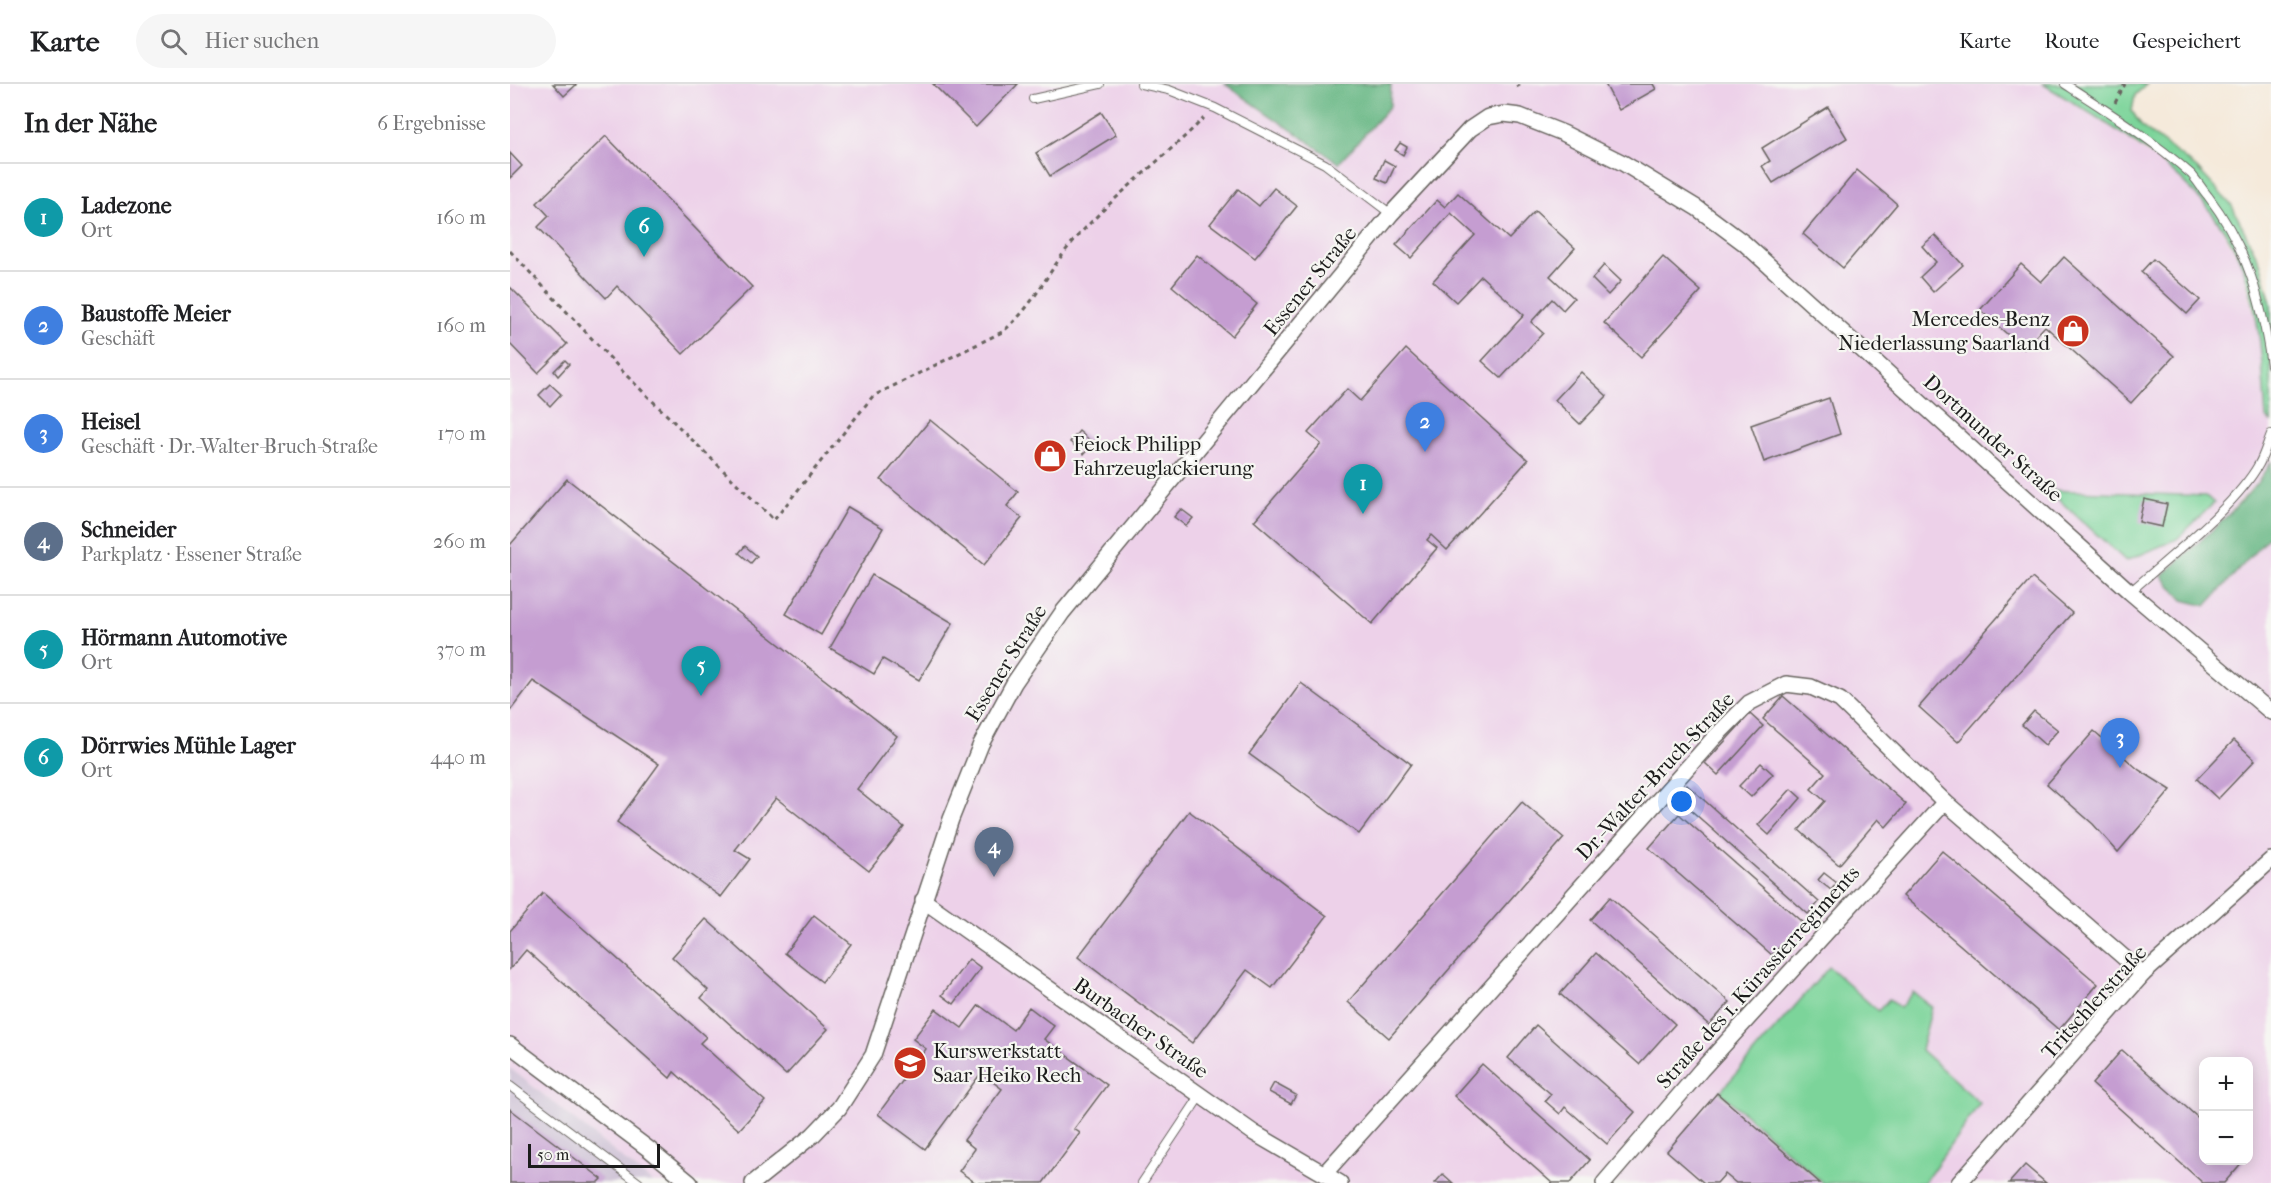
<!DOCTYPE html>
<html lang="de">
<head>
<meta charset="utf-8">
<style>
	:root { --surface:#fff; --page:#f6f6f6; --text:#202124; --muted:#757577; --line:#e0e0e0; --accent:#2563eb }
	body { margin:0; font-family:"IM FELL French Canon",serif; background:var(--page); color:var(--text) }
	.controls { position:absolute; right:18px; bottom:18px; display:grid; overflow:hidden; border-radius:12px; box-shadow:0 3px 15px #0003 }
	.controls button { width:54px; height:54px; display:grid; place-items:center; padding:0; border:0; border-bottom:2px solid var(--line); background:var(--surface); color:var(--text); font:30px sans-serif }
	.scale { position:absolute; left:18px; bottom:15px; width:132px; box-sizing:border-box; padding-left:6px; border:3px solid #1c1c1c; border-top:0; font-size:16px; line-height:21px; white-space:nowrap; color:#1c1c1c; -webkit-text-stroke:4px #f6f6f2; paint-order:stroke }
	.you { position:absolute; left:1172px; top:718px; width:21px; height:21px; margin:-15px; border:4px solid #fff; border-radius:50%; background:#1a73e8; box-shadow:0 0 0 9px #1a73e833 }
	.badge { display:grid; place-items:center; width:39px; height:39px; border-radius:50%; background:var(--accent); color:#fff; font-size:20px; font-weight:700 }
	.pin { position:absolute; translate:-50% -50px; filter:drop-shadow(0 2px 3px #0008) }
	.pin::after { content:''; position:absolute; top:32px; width:21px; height:18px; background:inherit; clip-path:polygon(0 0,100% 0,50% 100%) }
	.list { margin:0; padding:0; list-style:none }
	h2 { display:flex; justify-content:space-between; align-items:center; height:78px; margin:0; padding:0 24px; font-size:26px }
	h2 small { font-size:20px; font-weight:400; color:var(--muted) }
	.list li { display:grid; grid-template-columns:39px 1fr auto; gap:18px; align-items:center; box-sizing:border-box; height:108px; padding:0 24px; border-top:2px solid var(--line) }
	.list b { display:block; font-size:22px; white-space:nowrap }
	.list p { margin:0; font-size:20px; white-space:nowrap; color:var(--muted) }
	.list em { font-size:20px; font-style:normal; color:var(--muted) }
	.icon { flex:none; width:33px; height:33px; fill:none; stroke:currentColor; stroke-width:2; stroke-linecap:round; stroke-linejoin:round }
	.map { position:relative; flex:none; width:1761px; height:1099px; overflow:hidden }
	header { display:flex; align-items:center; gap:36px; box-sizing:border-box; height:84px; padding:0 30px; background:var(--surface); border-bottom:2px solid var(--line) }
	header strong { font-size:28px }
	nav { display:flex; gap:33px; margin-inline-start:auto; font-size:21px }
	.search { width:420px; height:54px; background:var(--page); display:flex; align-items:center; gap:15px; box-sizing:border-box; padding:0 21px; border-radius:33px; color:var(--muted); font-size:22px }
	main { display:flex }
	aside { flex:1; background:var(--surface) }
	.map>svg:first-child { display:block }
</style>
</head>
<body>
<header>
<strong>Karte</strong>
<div class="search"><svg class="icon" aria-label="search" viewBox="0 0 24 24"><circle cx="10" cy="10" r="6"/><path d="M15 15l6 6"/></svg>Hier suchen</div>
<nav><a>Karte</a><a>Route</a><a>Gespeichert</a></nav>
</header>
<main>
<aside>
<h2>In der Nähe<small>6 Ergebnisse</small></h2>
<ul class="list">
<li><span class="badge" style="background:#0f9aa8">1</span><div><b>Ladezone</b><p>Ort</p></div><em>160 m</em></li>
<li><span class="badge" style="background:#3f7fe0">2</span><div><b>Baustoffe Meier</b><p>Geschäft</p></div><em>160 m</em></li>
<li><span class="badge" style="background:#3f7fe0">3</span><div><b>Heisel</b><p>Geschäft · Dr.-Walter-Bruch-Straße</p></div><em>170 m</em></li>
<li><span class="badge" style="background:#5c6f8a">4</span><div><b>Schneider</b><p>Parkplatz · Essener Straße</p></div><em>260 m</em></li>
<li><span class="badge" style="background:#0f9aa8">5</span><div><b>Hörmann Automotive</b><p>Ort</p></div><em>370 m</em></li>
<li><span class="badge" style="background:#0f9aa8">6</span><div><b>Dörrwies Mühle Lager</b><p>Ort</p></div><em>440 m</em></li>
</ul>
</aside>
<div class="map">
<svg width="1761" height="1099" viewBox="0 0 1761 1099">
	<rect width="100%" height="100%" fill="#f6f6f2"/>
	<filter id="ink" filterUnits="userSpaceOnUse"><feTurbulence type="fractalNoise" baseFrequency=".0167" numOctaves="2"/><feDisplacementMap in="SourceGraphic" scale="12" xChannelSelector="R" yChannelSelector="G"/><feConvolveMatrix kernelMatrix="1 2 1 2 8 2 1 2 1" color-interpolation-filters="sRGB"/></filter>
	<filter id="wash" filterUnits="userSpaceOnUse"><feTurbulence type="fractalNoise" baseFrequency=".008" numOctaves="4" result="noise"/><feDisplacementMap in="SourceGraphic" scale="24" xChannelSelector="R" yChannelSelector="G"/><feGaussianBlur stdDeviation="1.35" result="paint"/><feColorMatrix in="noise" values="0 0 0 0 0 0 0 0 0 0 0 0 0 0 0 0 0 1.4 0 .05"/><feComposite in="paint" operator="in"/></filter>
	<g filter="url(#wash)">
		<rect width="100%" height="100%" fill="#f5eadb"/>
		<path fill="#edd1e9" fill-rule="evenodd" d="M 0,0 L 715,0 L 829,79 L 880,22 L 881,0 L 1533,0 L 1605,46 L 1677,99 L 1706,135 L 1732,181 L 1750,253 L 1756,334 L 1761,338 L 1761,377 L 1756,388 L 1715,433 L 1653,492 L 1696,522 L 1761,450 L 1761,1099 L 143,1099 L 0,984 ZM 1694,978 L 1738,978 L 1738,1076 L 1694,1076 Z"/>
		<polygon fill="#ccbfd4" points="0,984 143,1099 0,1099"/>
		<g fill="#7cd49a" stroke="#4c785b" stroke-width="1.5">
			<path d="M 1533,0 L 1637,0 L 1625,11 L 1622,27 L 1632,43 L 1687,84 L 1722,122 L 1751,181 L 1761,220 L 1761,338 L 1756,334 C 1752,283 1751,229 1732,181 C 1697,94 1608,47 1533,0 Z"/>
			<polygon points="1538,406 1696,412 1704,419 1667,455 1616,477"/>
			<polygon points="1319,883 1368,927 1379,915 1390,924 1403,908 1422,923 1411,966 1470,1019 1414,1099 1313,1099 1210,1008"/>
		</g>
		<g fill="#65b682" stroke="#40694f" stroke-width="1.5">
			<polygon points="715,0 881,0 880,22 829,79"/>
			<path d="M 1761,377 L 1761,450 L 1696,522 L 1673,516 L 1652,492 C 1683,463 1744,413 1761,377 Z"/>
		</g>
		<g id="blocks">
			<g fill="#c59dd1">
				<polygon points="43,0 67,0 54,12"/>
				<polygon points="423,0 508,0 466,43"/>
				<polygon points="1095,0 1143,0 1146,5 1109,26"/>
				<polygon points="1318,23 1337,54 1263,99 1252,82 1260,77 1252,64"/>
				<polygon points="591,28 606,51 540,92 526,69"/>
				<polygon points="96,52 242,203 173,270 107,202 96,214 28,143 39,132 27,119"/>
				<polygon points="890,59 897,63 893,71 885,66"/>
				<polygon points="0,69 12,82 0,94"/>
				<polygon points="874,76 885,82 877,99 866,94"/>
				<polygon points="1347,86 1387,120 1333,184 1293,150"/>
				<polygon points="764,104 787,122 745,174 700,140 728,105 749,122"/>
				<polygon points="948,109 999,155 1025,127 1065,164 1040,192 1064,214 1053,226 1042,215 1021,238 1033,249 991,294 972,277 1014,231 971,192 946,218 923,197 965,151 941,129 901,174 886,161 927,116 935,123"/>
				<polygon points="1425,151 1453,181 1423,208 1410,193 1426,178 1412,162"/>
				<polygon points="687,171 747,220 722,252 662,202"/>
				<polygon points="1153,173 1191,207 1131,273 1094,239"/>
				<polygon points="1554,173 1664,272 1621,319 1535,242 1514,265 1470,226 1511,180 1531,198"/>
				<polygon points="1643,175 1690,216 1677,230 1631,188"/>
				<polygon points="1094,181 1111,197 1098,211 1082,195"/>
				<polygon points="0,203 57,260 28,289 0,260"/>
				<polygon points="896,265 1018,376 937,466 921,451 917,456 927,464 862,540 744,437 811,360 798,349 837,305 850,317"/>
				<polygon points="55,276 59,280 48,292 44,287"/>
				<polygon points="1071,288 1097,312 1070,340 1045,316"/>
				<polygon points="40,300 51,310 40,322 29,311"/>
				<polygon points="1319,314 1330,350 1254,378 1241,341"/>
				<polygon points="420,336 508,408 497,422 512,434 474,481 371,396"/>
				<polygon points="569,347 583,359 574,370 560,358"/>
				<polygon points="57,395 387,652 347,705 394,743 359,787 266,714 225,766 240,775 211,813 107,738 149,680 23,597 0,627 0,461"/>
				<polygon points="1634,415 1657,420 1652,443 1629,438"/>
				<polygon points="338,423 373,444 311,551 276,530"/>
				<polygon points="671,425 683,434 676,442 664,433"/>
				<polygon points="235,462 247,472 241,479 229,469"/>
				<polygon points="362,491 443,539 409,596 373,575 364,590 320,564"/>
				<polygon points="1522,494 1562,529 1448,658 1409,623"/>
				<polygon points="791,599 901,680 849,750 739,670"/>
				<polygon points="1273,612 1396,720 1376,743 1368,735 1329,781 1289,746 1315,717 1301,705 1315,689 1253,635"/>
				<polygon points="1524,627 1548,646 1535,661 1512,641"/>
				<polygon points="1240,630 1253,642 1208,691 1195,679"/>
				<polygon points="1584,647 1629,686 1661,706 1608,768 1583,740 1537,700"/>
				<polygon points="1724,656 1745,676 1708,715 1687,695"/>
				<polygon points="1251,679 1263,690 1241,713 1229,702"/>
				<polygon points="1177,701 1309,818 1298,830 1166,713"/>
				<polygon points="1281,705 1291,714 1259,751 1248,741"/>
				<polygon points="1012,718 1054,754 879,954 838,918"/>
				<polygon points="679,727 817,832 762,904 737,886 682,959 568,873"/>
				<polygon points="1169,730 1292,838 1262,871 1139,764"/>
				<polygon points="1432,767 1588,900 1549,946 1393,812"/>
				<polygon points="1314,789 1327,799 1321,806 1308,796"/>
				<polygon points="33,809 196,953 190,959 255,1017 229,1046 164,988 160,994 16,866 0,885 0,847"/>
				<polygon points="1100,813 1220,918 1199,941 1080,836"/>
				<polygon points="304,831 341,860 312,898 275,869"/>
				<polygon points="196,835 318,945 276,991 191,914 198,906 162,873"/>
				<polygon points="1086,869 1165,940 1129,980 1050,910"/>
				<polygon points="459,875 471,884 444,920 432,911"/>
				<polygon points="469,921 503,946 519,923 544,942 534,955 597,1001 564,1045 570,1049 533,1099 466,1099 449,1087 465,1065 454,1056 492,1005 471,989 415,1065 368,1030 416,965 403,955 426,925 452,944"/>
				<polygon points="1026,941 1125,1028 1097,1060 1055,1023 1050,1030 1035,1017 1041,1010 998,974"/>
				<polygon points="1612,966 1694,1039 1694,1076 1734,1076 1714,1099 1693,1099 1582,1000"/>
				<polygon points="972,980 1080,1076 1060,1099 1042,1099 944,1012"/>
				<polygon points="764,999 786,1011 781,1020 759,1008"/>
				<polygon points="1207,1009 1310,1099 1226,1099 1215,1090 1207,1099 1194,1099 1157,1067"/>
				<polygon points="0,1025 92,1095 88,1099 0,1099"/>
				<polygon points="1515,1081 1536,1099 1499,1099"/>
				<polygon points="933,1090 943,1099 925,1099"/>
			</g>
		</g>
	</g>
	<g filter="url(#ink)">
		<use href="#blocks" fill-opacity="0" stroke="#68645f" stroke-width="1.5"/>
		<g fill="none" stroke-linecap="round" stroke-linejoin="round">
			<g stroke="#68645f" stroke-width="10">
				<g id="service">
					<polyline points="631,0 659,6 705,24 815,80 881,130"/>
					<path d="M 1555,0 C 1597,27 1643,56 1681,90 C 1687,96 1692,105 1698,112 C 1737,163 1752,217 1761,281"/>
					<polyline points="523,15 590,0"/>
					<path d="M 1620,508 C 1657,475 1726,422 1749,380 C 1754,371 1757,360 1761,350"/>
					<polyline points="0,1002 129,1099"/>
					<polyline points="632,1099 690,1012"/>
				</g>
			</g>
			<g stroke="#68645f" stroke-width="18">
				<g id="minor">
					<polyline points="413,816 744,1049 830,1099"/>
					<polyline points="0,961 140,1066 180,1099"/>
					<polyline points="815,1089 1204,654 1239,619 1276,600 1301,603 1330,616 1435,718 1633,890"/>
					<polyline points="243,1099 303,1051 329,1024 363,971 441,735 471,660 504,599 552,529 881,130 960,45 978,33 994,30 1010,32 1053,49 1113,79 1187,124 1234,159 1620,508 1761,628"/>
					<polyline points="1094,1099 1191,986 1435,718"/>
					<polyline points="1449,1099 1633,890 1761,776"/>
				</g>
			</g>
			<g stroke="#68645f" stroke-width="3" stroke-dasharray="4.5 4.5" stroke-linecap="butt">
				<polyline points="1006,3 1012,0"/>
				<polyline points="1605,19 1615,0"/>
				<path d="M 0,167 L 115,290 L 264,436 L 363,312 L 492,248 C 523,224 536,190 560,161 C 600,114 651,77 694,34"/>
			</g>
			<use href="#service" stroke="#fff" stroke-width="8"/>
			<use href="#minor" stroke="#fff" stroke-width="15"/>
		</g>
	</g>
	<defs>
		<g id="shop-disc" transform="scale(1.725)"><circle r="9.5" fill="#c8321e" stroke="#f6f6f2"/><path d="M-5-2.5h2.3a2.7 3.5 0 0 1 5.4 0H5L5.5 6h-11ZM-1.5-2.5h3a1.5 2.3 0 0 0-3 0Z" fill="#fff"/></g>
		<g id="school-disc" transform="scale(1.725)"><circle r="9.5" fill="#c8321e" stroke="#f6f6f2"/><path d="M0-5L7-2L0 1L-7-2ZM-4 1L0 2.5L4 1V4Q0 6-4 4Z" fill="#fff"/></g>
	</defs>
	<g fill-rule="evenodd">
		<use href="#shop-disc" x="1563" y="247"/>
		<use href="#shop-disc" x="540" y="372"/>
		<use href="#school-disc" x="400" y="979"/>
	</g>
	<g text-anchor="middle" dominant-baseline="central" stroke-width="4.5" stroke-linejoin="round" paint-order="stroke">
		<g font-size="21" fill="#1c1c1c" stroke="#f6f6f2">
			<text transform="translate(800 197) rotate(-51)">Essener Straße</text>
			<text transform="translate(1483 354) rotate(42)">Dortmunder Straße</text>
			<text transform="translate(496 579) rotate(-58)">Essener Straße</text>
			<text transform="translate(1145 692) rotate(-47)">Dr.-Walter-Bruch-Straße</text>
			<text transform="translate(1248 893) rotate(-48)">Straße des 1. Kürassierregiments</text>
			<text transform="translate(1584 918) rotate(-48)">Tritschlerstraße</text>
			<text transform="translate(631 944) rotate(35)">Burbacher Straße</text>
		</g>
		<g font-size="21" fill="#1c1c1c" stroke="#f6f6f2" text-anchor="start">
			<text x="1540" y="235" text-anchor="end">Mercedes-Benz<tspan x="1540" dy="24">Niederlassung Saarland</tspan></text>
			<text x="563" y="360">Feiock Philipp<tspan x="563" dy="24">Fahrzeuglackierung</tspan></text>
			<text x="423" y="967">Kurswerkstatt<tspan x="423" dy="24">Saar Heiko Rech</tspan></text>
		</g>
	</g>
</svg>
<div class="controls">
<button>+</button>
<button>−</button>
</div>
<div class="scale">50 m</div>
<div class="you"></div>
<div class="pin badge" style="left:853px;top:430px;background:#0f9aa8">1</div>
<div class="pin badge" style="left:915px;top:368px;background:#3f7fe0">2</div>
<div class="pin badge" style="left:1610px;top:684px;background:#3f7fe0">3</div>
<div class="pin badge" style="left:484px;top:793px;background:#5c6f8a">4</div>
<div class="pin badge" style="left:191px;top:612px;background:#0f9aa8">5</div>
<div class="pin badge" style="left:134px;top:173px;background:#0f9aa8">6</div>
</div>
</main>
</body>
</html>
